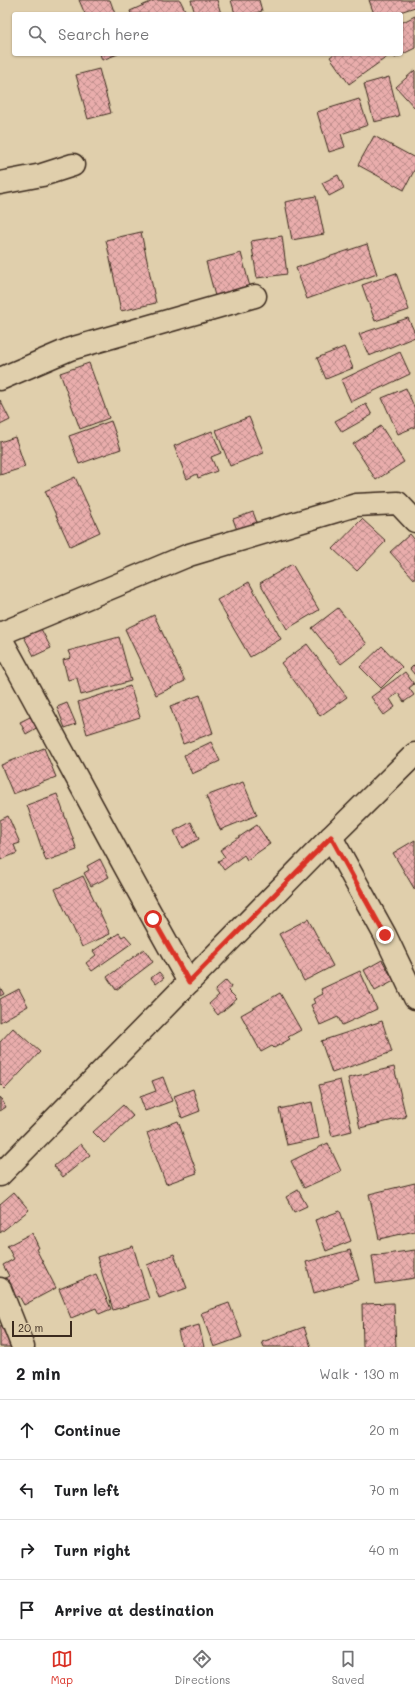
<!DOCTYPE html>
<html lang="en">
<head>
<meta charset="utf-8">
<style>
	:root { --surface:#fff; --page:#f6f6f6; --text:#202124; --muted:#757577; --line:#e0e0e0; --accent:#d93025 }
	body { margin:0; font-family:Mali,sans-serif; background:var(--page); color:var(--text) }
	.scale { position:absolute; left:12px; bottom:10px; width:60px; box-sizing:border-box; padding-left:4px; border:2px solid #3b2a1e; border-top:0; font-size:11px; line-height:14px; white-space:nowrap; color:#3b2a1e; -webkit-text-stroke:3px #e0cfac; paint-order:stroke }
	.stop { position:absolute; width:12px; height:12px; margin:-9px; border:3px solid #d93025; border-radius:50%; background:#fff }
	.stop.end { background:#d93025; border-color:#fff; box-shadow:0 1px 4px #0008 }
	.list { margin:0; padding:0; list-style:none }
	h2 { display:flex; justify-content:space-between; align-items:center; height:52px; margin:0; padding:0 16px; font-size:17px }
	h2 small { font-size:13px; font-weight:400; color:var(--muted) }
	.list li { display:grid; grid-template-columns:26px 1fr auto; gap:12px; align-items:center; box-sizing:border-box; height:60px; padding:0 16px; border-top:1px solid var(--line) }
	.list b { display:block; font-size:15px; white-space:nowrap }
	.list em { font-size:13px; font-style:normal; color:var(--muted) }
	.icon { flex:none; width:22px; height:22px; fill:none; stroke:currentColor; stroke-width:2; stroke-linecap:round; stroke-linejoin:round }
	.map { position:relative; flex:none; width:415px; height:1347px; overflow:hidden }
	.search { position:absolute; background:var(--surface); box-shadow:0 1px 3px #0004; left:12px; right:12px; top:12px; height:44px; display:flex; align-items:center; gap:10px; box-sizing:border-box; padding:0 14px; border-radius:4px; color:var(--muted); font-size:15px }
	.sheet { height:292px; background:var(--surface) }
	nav { display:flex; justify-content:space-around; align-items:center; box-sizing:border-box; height:56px; border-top:1px solid var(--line); background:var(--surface); font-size:11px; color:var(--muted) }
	nav a { display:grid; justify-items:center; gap:2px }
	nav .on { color:var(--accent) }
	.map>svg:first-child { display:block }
</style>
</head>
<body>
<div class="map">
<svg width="415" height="1347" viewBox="0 0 415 1347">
	<defs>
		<pattern id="building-cross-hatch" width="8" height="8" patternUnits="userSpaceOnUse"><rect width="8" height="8" fill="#e9adac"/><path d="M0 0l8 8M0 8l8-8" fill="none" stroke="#be8d8b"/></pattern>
	</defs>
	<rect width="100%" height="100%" fill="#e0cfac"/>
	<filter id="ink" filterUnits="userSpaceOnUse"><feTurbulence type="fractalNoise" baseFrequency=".025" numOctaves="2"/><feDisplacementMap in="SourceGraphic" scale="8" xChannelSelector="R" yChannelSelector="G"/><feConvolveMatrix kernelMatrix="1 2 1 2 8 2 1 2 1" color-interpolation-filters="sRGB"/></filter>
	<g filter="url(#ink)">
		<g fill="url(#building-cross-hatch)" stroke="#3b2a1e">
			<polygon points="79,0 110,0 115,14 85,14"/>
			<polygon points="155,0 180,0 187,14 131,14 130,11"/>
			<polygon points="191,0 217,0 221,14 195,14"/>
			<polygon points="231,0 259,0 262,11 252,14 235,14"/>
			<polygon points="369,0 415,0 415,7 394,14 374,14"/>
			<polygon points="415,16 415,48 395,58 393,54 401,54 401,23"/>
			<polygon points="100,54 118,54 102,60"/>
			<polygon points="334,54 385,54 387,57 349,84 330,57"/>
			<polygon points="99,69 111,113 88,119 76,75"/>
			<polygon points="415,70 415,108 396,87"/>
			<polygon points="389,77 399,116 374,122 364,84"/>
			<polygon points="359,99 368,125 341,134 345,147 329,152 317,112"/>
			<polygon points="374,136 415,158 415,169 404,190 358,165"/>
			<polygon points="338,175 344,188 329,196 322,183"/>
			<polygon points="316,196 324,234 292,240 285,202"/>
			<polygon points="141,232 156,303 121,311 106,240"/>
			<polygon points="282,236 287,274 257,278 251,241"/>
			<polygon points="367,244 377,274 307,299 296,268"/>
			<polygon points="241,253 250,287 215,296 206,262"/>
			<polygon points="396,273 409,310 375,321 362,285"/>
			<polygon points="408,318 415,333 415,337 369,356 359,334"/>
			<polygon points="344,347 353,368 326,379 317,358"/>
			<polygon points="400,352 410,374 351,402 341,380"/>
			<polygon points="89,363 109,418 80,429 60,373"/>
			<polygon points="406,388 415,409 415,427 398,434 382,398"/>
			<polygon points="0,400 10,420 0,425"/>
			<polygon points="366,404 372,415 342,432 335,421"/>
			<polygon points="249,417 264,453 230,466 216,430"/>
			<polygon points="111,421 121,449 79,464 69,436"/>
			<polygon points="381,426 404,462 376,480 353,444"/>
			<polygon points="212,431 221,453 211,457 217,471 198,478 197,474 187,479 174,446"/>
			<polygon points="15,437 25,467 0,475 0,442"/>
			<polygon points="75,477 100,532 70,546 45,491"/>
			<polygon points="253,512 258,525 238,533 233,519"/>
			<polygon points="362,519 386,541 357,571 333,549"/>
			<polygon points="410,534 415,540 415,580 390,552"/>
			<polygon points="292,564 319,610 287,629 260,583"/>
			<polygon points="249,582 281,639 250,657 217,600"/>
			<polygon points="338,608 367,644 341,664 312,628"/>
			<polygon points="154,615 185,681 156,695 125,629"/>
			<polygon points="40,627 51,648 34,656 23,635"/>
			<polygon points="119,637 131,681 81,695 77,678 68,680 63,660 71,658 68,651"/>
			<polygon points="307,644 347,697 320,716 281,663"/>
			<polygon points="382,646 402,667 381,688 360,667"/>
			<polygon points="415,664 415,675 410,669"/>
			<polygon points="405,672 414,684 409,688 414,695 404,702 398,693 390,699 395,707 384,715 371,697"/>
			<polygon points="130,686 140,717 87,734 78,702"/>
			<polygon points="200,695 213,733 183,744 170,706"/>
			<polygon points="67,703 76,724 65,728 57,707"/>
			<polygon points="32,716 38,727 26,734 20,722"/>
			<polygon points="211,742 220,761 192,774 184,755"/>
			<polygon points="44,748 56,777 13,794 1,765"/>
			<polygon points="243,782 257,815 220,830 206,796"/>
			<polygon points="57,794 77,850 46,861 27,805"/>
			<polygon points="8,816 20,843 14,845 17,853 0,860 0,820"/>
			<polygon points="191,822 199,839 182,848 174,831"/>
			<polygon points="257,825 270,844 247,860 244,855 224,870 218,861 225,857 220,850"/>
			<polygon points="415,840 415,890 393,853"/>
			<polygon points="100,859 109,877 91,886 84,873 89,870 87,866"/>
			<polygon points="83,876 110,934 82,947 55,889"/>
			<polygon points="308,919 333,966 304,981 279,934"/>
			<polygon points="119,933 122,937 125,935 132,943 92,971 86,963 96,955 93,951"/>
			<polygon points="144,949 153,962 116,990 107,977"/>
			<polygon points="382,960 394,981 375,991 364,970"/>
			<polygon points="360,971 377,1009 342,1025 338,1017 320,1025 311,1005 315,1003 313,999 323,994 321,989"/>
			<polygon points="159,972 164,978 156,984 151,978"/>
			<polygon points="226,980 231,986 229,991 237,999 218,1015 209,1004 219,995 215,990"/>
			<polygon points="0,987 4,994 0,996"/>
			<polygon points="19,989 28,1006 0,1022 0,999"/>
			<polygon points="280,993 301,1030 288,1037 290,1039 274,1048 272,1046 261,1052 241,1015"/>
			<polygon points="382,1021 392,1052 332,1073 321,1041"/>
			<polygon points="13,1028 40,1052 5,1089 0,1084 0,1042"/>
			<polygon points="394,1067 406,1117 360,1128 348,1078"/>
			<polygon points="163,1077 172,1101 145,1111 140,1097 156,1091 152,1081"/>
			<polygon points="340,1080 352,1131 332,1136 319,1085"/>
			<polygon points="193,1089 200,1111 182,1118 174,1096"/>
			<polygon points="0,1097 6,1107 0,1111"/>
			<polygon points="312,1102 319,1138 287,1145 279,1109"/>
			<polygon points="123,1105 133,1116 104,1143 93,1132"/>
			<polygon points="178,1121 197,1173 166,1184 147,1133"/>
			<polygon points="328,1143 341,1171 304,1188 291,1161"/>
			<polygon points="81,1144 90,1155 63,1177 54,1166"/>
			<polygon points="415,1183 415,1231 379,1239 369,1194"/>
			<polygon points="298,1190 307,1206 294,1212 286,1197"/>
			<polygon points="14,1192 29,1210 0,1233 0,1204"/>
			<polygon points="340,1211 351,1241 326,1251 315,1220"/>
			<polygon points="32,1233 39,1248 36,1249 56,1288 24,1305 19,1296 16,1298 5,1278 9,1276 3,1265 14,1259 7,1246"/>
			<polygon points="133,1246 149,1299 113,1310 97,1257"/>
			<polygon points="350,1250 359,1280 314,1293 306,1262"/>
			<polygon points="415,1250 415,1278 376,1284 372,1256"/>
			<polygon points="174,1254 187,1288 159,1298 147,1265"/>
			<polygon points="96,1274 111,1309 99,1314 96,1308 71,1318 59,1289"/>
			<polygon points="229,1303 242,1337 214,1347 201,1313"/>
			<polygon points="394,1303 396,1347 363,1347 362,1304"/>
			<polygon points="6,1323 16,1347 0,1347 0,1326"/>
			<polygon points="199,1325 204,1347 182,1347 178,1331"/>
			<polygon points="304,1327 311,1347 264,1347 262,1342"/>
		</g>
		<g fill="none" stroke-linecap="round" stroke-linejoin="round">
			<g stroke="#3b2a1e" stroke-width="25">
				<g id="minor">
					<polyline points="0,183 42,175 73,165"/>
					<polyline points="0,379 70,349 255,296"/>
					<polyline points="0,634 189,555 356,505 398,503 415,521"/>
					<path d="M 0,637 C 64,752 124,868 189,982"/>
					<polyline points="331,837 385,935 415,998"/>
					<polyline points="0,1289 23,1347"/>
				</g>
			</g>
			<g stroke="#3b2a1e" stroke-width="25">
				<polyline id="tertiary" points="0,1175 331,837 415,754"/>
			</g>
			<use href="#minor" stroke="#e0cfac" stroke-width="22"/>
			<use href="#tertiary" stroke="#e0cfac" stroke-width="22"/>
		</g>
	</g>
	<g fill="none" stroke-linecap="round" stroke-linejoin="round" filter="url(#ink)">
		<polyline stroke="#d93025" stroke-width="5" points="153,919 189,982 331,837 385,935"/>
	</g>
</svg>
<div class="scale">20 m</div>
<div class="stop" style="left:153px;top:919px"></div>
<div class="stop end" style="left:385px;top:935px"></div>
<div class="search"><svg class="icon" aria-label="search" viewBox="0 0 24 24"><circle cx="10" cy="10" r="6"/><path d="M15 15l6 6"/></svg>Search here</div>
</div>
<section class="sheet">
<h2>2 min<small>Walk · 130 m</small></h2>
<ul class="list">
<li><svg class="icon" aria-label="ahead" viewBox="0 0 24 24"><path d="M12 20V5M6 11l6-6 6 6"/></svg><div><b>Continue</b></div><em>20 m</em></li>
<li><svg class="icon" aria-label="left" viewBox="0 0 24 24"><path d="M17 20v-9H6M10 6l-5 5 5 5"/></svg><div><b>Turn left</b></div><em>70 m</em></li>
<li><svg class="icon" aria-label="right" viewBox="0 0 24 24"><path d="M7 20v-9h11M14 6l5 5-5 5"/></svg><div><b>Turn right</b></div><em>40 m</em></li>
<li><svg class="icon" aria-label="arrive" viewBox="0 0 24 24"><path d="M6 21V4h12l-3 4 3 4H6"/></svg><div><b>Arrive at destination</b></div></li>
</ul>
</section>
<nav>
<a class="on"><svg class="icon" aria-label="map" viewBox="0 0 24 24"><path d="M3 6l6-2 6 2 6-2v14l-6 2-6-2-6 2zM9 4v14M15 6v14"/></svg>Map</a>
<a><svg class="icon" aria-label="directions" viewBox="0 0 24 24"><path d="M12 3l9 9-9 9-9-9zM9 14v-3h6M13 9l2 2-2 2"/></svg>Directions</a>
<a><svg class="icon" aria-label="saved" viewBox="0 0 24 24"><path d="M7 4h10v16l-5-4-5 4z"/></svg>Saved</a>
</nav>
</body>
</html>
